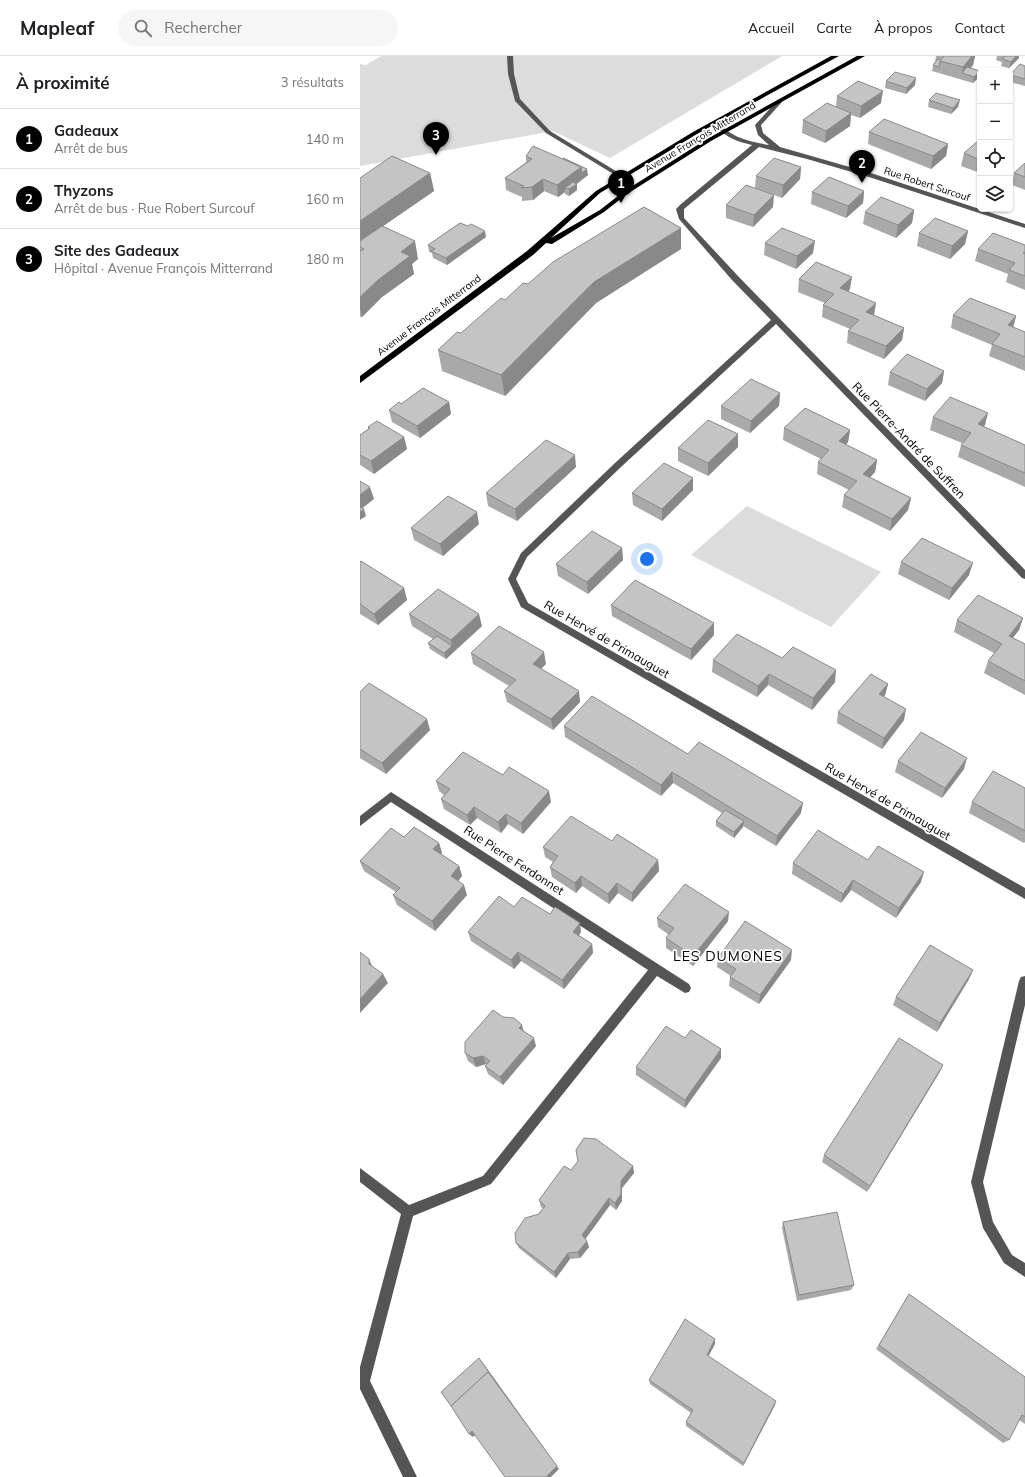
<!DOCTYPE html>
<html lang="fr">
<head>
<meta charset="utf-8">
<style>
	:root { --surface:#fff; --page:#f6f6f6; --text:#202124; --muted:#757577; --line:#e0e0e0; --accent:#000 }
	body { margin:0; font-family:Mulish,sans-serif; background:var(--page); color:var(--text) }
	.controls { position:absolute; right:12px; top:12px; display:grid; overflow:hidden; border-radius:6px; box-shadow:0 1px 3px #0004 }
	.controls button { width:36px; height:36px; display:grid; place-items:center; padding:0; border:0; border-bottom:1px solid var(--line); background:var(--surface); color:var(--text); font:20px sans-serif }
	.you { position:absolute; left:287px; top:503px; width:14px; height:14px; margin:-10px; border:3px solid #fff; border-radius:50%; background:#1a73e8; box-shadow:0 0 0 6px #1a73e833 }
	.badge { display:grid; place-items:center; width:26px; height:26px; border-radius:50%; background:var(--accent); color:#fff; font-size:13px; font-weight:700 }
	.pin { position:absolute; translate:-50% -33px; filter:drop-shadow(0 1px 2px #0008) }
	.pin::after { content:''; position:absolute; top:21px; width:14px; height:12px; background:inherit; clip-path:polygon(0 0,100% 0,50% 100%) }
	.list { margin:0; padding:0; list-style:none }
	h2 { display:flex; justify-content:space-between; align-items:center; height:52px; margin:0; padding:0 16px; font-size:17px }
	h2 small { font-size:13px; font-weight:400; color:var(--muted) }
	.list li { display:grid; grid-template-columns:26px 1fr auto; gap:12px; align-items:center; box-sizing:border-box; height:60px; padding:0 16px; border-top:1px solid var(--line) }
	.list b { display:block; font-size:15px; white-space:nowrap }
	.list p { margin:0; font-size:13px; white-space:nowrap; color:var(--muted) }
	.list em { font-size:13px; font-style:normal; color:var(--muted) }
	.icon { flex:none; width:22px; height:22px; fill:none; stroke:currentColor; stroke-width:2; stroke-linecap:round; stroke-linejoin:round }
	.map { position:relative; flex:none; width:665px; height:1421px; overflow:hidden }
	header { display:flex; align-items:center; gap:24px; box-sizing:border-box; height:56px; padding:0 20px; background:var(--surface); border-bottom:1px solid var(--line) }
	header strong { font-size:19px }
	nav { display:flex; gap:22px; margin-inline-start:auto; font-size:14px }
	.search { width:280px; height:36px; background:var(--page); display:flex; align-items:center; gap:10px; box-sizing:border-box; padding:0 14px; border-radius:22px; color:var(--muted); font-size:15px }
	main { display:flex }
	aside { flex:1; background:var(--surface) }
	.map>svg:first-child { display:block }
</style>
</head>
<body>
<header>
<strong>Mapleaf</strong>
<div class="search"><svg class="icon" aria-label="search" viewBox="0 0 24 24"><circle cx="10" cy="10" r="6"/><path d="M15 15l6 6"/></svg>Rechercher</div>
<nav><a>Accueil</a><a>Carte</a><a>À propos</a><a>Contact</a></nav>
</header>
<main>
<aside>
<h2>À proximité<small>3 résultats</small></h2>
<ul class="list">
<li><span class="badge">1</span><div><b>Gadeaux</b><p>Arrêt de bus</p></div><em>140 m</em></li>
<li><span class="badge">2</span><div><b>Thyzons</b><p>Arrêt de bus · Rue Robert Surcouf</p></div><em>160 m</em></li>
<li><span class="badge">3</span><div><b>Site des Gadeaux</b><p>Hôpital · Avenue François Mitterrand</p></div><em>180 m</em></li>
</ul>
</aside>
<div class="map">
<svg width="665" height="1421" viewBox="0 0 665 1421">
	<rect width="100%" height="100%" fill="#fff"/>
	<g fill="#dcdcdc">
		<polygon points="21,0 422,0 250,102 193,75 0,110 0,8 6,9"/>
		<polygon points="387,450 521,516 471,571 331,499"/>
	</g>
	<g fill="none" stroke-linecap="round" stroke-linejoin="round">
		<g fill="#555" fill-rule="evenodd">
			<polygon points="147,0 153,0 154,18 160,43 190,75 264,120 264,122 260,122 186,77 155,45 148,18"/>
			<path d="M 417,45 L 422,46 L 401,69 L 403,77 L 420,91 L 514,118 L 665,168 L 665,172 L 509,121 L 447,103 L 399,91 L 324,153 L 324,162 L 378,220 L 665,514 L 665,523 L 662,522 L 416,268 L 261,411 L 167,501 L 156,523 L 168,547 L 665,832 L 665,843 L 161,551 L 148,523 L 161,497 L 255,407 L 411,264 L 372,224 L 319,163 L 316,153 L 321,148 L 392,89 C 379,86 366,82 357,71 L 361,61 L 365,61 L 363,71 C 375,83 393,86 409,89 L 398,79 L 395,69 Z"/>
			<polygon points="31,736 329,928 331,932 329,936 325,937 297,920 131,1128 53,1160 10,1325 57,1421 43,1421 0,1333 0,1311 41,1158 0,1126 0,1112 49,1149 123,1120 288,914 31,746 0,770 0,760"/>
			<polygon points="665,920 665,949 623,1126 633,1166 652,1199 665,1207 665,1221 644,1207 623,1172 611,1126 659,925 661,921"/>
		</g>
		<polygon fill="#000" fill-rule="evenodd" points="471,0 479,0 337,78 240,137 191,182 240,154 263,136 347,83 497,0 505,0 351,85 267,138 244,156 192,188 186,187 173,199 0,327 0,320 167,195 236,135 333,76"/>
	</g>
	<g fill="#a9a9a9">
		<polygon points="576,0 615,0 613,9 611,12 620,15 619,21 613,27 572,15 573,9 575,6"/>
		<polygon points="637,0 659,0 659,2 649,12 641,10 642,6 636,4"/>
		<polygon points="665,10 665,30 650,26 650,19"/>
		<polygon points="526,25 555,29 546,38 525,32"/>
		<polygon points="477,40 521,47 500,62 491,59 490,70 465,87 442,77 443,64 476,51"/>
		<polygon points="569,44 598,51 591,58 568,51"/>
		<polygon points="509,76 588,88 586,100 571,113 508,88"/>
		<polygon points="620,85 620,117 601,110 604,97"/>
		<polygon points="166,100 228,119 217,128 217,134 209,140 205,138 205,136 198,141 184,135 173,144 162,145 162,141 146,134 145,122 166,106"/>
		<polygon points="665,107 665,134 652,129 654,117"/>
		<polygon points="441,111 440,123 422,142 395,132 396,120"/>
		<polygon points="70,117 74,135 23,170 58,203 52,208 54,218 22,241 2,261 0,261 0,122"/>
		<polygon points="504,135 503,147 486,162 451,148 452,136"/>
		<polygon points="366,149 413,151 393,171 366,162"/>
		<polygon points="554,154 552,167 536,182 503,168 505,156"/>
		<polygon points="608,175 605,188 590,203 557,190 559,177"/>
		<polygon points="126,181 87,209 73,202 72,197 69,196 68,189"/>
		<polygon points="405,187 453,197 436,213 404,199"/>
		<polygon points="665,189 665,234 646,226 648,218 615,205 618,193"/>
		<polygon points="321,193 236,247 145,340 82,315 78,294 145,244 168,228"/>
		<polygon points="439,223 490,233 488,235 514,259 544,272 542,284 524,303 487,287 488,275 490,273 462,261 463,249 465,247 438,236"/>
		<polygon points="593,259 656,260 653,271 665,276 665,315 629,300 632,289 591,272"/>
		<polygon points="584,315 582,327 565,345 528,329 530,316"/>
		<polygon points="420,337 419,350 390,377 361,363 361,350"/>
		<polygon points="89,346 91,358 60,382 32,366 29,354 41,348"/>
		<polygon points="573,361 625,369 623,371 665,389 665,431 598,401 601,389 602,387 570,374"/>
		<polygon points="8,371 44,381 47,393 14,418 0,409 0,379 8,373"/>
		<polygon points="424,372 490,374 488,386 486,389 517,404 515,416 510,421 551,442 548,454 530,475 482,451 484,439 489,434 457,418 458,406 461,403 423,384"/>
		<polygon points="378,378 378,391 348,420 318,405 318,392"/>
		<polygon points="216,411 157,465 128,450 126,437"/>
		<polygon points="333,434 302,465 273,449 272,437"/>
		<polygon points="119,468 83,500 54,484 51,472"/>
		<polygon points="262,492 263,504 228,538 198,520 196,508"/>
		<polygon points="0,506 44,532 47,544 18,569 0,558"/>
		<polygon points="541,506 609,519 589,544 538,518"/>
		<polygon points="251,549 354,567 354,579 331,604 252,560"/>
		<polygon points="49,558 122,570 86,603 70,593 68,587 73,583 52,570"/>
		<polygon points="663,562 659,574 653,582 665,588 665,639 624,617 628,605 634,597 594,576 597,564"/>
		<polygon points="111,597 186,608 181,612 220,646 193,674 147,646 144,635 149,630 113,608"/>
		<polygon points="422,602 475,626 452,654 408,629 397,641 352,616 353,604"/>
		<polygon points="528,628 525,639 524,641 544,664 522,693 477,667 478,656"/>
		<polygon points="0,636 70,674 26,718 0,702"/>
		<polygon points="204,670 441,757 416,790 383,770 374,782 356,770 356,765 362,757 313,727 301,740 205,681"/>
		<polygon points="538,705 604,713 582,742 535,716"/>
		<polygon points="143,719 191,746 163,778 148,768 141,777 117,762 110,769 84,753 81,743 84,739 79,735 76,725"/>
		<polygon points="665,732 665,786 664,787 609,757 612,746"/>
		<polygon points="44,781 79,787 82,797 81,798 99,810 102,820 98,825 107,839 75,875 37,849 33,839 36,836 4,815 0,806 0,804"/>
		<polygon points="252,785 298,804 299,815 272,846 258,837 249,848 222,830 216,837 192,821 190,811 193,806 185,801 183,791"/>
		<polygon points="508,804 561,826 536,862 491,834 481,847 432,818 433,807"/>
		<polygon points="154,851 190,858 221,876 219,879 232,888 233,897 204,933 161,905 154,913 111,885 108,876"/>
		<polygon points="297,862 368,865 333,910 306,892 306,882 309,879 298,871"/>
		<polygon points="358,902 431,904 399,948 369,930 370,921 371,920 357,911"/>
		<polygon points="609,923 577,976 533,949 536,941"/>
		<polygon points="164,975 176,990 143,1029 128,1018 125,1010 126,1009 126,1008 116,1011 108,1005 105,997"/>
		<polygon points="325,982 361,1002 325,1052 276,1019 276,1011"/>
		<polygon points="583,1009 579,1017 507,1136 462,1106 464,1099"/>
		<polygon points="273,1110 274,1117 262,1132 262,1145 256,1154 250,1149 225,1183 229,1191 220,1202 210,1203 196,1222 159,1192 156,1187 183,1152 181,1151 179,1144 211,1114"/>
		<polygon points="423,1166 494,1229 491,1234 437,1245 422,1172"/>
		<polygon points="549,1238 665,1321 665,1368 659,1364 649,1384 643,1387 516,1293"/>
		<polygon points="355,1283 355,1288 348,1300 415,1349 383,1410 326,1370 326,1366 331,1357 290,1328 289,1324"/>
	</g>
	<g fill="#898989">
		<polygon points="609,0 615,0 613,9 605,18 602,17 603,11"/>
		<polygon points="656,0 659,0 659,2 649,12 651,6"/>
		<polygon points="620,15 619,21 613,27 614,21"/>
		<polygon points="556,22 555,29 546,38 547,32"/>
		<polygon points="523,35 521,47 500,62 501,50"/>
		<polygon points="600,44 598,51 591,58 593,52"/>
		<polygon points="491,57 490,70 465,87 466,75"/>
		<polygon points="588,88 586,100 571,113 573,100"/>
		<polygon points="221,111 227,113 228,119 209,133 205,132 205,136 198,141 197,129"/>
		<polygon points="441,111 440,123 422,142 423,129"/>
		<polygon points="70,117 74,135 0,186 0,165"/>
		<polygon points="183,123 184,135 173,144 172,131"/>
		<polygon points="217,128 217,134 209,140 209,133"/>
		<polygon points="504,135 503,147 486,162 488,150"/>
		<polygon points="414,139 413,151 393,171 394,159"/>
		<polygon points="554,154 552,167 536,182 538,169"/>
		<polygon points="321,172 321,193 236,247 145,340 141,319 234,226"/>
		<polygon points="125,175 126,181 87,209 86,202"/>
		<polygon points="608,175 605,188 590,203 592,190"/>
		<polygon points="55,185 58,203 52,208 54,218 22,241 2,261 0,252 0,241 41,196"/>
		<polygon points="455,185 453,197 436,213 437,200"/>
		<polygon points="492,221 490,233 479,245 480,232"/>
		<polygon points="516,247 514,259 506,256"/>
		<polygon points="656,260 653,272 648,269"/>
		<polygon points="544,272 542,284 524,303 526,290"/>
		<polygon points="584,315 582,327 565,345 567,333"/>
		<polygon points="420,337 419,350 390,377 391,365"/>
		<polygon points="89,346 91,358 60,382 57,370"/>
		<polygon points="628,357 625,369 615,381 618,368"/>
		<polygon points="490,374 488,386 477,397 479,385"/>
		<polygon points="378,378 378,391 348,420 348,407"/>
		<polygon points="44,381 47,393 14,418 11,405"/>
		<polygon points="215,399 216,411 157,465 155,453"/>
		<polygon points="517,404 515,416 502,430 503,418"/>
		<polygon points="333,422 333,434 302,465 302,453"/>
		<polygon points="10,431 14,443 0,454 0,439"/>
		<polygon points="551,442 548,454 530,475 532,463"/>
		<polygon points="4,453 6,460 0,464 0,456"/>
		<polygon points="117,456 119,468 83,500 80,488"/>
		<polygon points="262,492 263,504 228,538 227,526"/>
		<polygon points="613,507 609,519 589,544 592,532"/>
		<polygon points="44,532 47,544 18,569 14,558"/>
		<polygon points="119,558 122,570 86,603 84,597 92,590 91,584"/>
		<polygon points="663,562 659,574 645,591 649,580"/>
		<polygon points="354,567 354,579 331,604 331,593"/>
		<polygon points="184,596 186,608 175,619 173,608"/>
		<polygon points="476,614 475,626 452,654 453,642"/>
		<polygon points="409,618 408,629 397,641 398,630"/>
		<polygon points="528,628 525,639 517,649 519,638"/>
		<polygon points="219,635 220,646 193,674 191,663"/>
		<polygon points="546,653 544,664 522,693 524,682"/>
		<polygon points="67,663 70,674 26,718 22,707"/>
		<polygon points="607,702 604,713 582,742 585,732"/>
		<polygon points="312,716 313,727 301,740 301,729"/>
		<polygon points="189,735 191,746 163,778 161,767"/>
		<polygon points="443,747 441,757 416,790 417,780"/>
		<polygon points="114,751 117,762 110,769 107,759"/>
		<polygon points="146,758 148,768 141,777 138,766"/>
		<polygon points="384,765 383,771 374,782 374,776"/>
		<polygon points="79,787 82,797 76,803 73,793"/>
		<polygon points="298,804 299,815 272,846 272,837"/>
		<polygon points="99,810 102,820 94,830 91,820"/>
		<polygon points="564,816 561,826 536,862 539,852"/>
		<polygon points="221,820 222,830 216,837 215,827"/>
		<polygon points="493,824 491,834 481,847 483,838"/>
		<polygon points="257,827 258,837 249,848 248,838"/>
		<polygon points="104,829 107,839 75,875 72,865"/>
		<polygon points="369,856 368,865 333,910 333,900"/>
		<polygon points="220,867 221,876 215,885 213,876"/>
		<polygon points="232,888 233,897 204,933 202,924"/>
		<polygon points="432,894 431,904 399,948 400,939"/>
		<polygon points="158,896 161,905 154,913 151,904"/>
		<polygon points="9,903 13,912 9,908"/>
		<polygon points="613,914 609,923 577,976 580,967"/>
		<polygon points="23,918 28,927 0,957 0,943"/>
		<polygon points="162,969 164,977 159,972"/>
		<polygon points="174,982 176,990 143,1029 140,1021"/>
		<polygon points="361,993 361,1002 325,1052 325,1044"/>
		<polygon points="123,1000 126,1008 116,1011 113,1002"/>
		<polygon points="583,1009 579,1017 507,1136 510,1130"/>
		<polygon points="273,1110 274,1117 262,1132 262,1145 256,1154 255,1147 261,1125"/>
		<polygon points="249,1142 250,1149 224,1185 222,1179"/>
		<polygon points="227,1185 229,1191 220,1202 218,1196"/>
		<polygon points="208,1197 210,1203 196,1222 194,1216"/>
		<polygon points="355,1283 355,1288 347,1303 347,1299"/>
		<polygon points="121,1304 199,1413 191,1421 186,1421 131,1320"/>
		<polygon points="416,1345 415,1349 383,1410 384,1407"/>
		<polygon points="112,1375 116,1378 113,1381 109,1378"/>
	</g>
	<g fill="#c4c4c4" stroke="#898989">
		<polygon points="584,0 612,0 603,11 580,5"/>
		<polygon points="645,0 656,0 651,6 642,3"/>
		<polygon points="578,3 581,4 580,5 579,11 573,9"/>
		<polygon points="660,8 665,10 665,23 650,19"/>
		<polygon points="607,11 620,15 614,21 602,17"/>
		<polygon points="535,16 556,22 547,32 526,25"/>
		<polygon points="498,25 523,35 501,50 477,40"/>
		<polygon points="576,37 600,44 593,52 569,44"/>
		<polygon points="467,47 491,57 466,75 443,64"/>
		<polygon points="524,63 588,88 573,100 509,76"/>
		<polygon points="619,84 620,85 620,104 604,97"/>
		<polygon points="173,90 221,111 197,129 183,123 172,131 161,132 164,130 145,122 172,103 166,100"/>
		<polygon points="32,100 70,117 0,165 0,122"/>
		<polygon points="203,102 227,113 222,117 221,111"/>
		<polygon points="414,102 441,111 423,129 396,120"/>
		<polygon points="665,107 665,121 654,117"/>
		<polygon points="469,121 504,135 488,150 452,136"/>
		<polygon points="213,126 217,128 209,133 205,132"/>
		<polygon points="386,129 414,139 394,159 366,149"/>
		<polygon points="521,141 554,154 538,169 505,156"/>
		<polygon points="284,151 321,172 234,226 141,319 78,294 97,276 101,277 141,242 145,244 163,227 168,228 193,206"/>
		<polygon points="575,162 608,175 592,190 559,177"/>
		<polygon points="100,167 108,170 111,168 125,175 86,202 71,195 75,193 68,189"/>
		<polygon points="22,170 55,185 41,196 50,200 18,224 0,241 0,195 4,193 0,191 0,185"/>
		<polygon points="422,172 455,185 437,200 405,187"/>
		<polygon points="633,177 665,189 665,196 663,197 665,198 665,220 649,214 655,207 618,193"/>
		<polygon points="456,206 492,221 480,232 516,247 506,256 544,272 526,290 488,275 499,264 463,249 474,238 439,223"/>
		<polygon points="610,242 656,260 648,269 665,276 665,301 632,288 640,278 593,259"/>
		<polygon points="547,298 584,315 567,333 530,316"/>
		<polygon points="391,323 420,337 391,365 361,350"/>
		<polygon points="63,332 89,346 57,370 29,354 39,346 41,348"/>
		<polygon points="590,341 628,357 618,368 665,389 665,417 601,389 611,377 573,361"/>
		<polygon points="445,352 490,374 479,385 517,404 503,418 551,442 532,463 484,439 497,425 458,406 469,394 424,372"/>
		<polygon points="348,364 378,378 348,407 318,392"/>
		<polygon points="17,365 44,381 11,405 0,399 0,379 10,372 8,371"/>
		<polygon points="186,384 215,399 155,453 126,437"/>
		<polygon points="304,407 333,422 302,453 272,437"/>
		<polygon points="0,425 10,431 0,439"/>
		<polygon points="88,440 117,456 80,488 51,472"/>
		<polygon points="0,451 4,453 0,456"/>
		<polygon points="232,475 262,492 227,526 196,508"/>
		<polygon points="562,482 613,507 592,532 541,506"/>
		<polygon points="1,505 44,532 14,558 0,548 0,506"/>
		<polygon points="275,524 354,567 331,593 251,549"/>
		<polygon points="78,533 119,558 91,584 49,558"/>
		<polygon points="618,539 663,562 649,580 665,588 665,625 628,605 642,588 597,564"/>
		<polygon points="139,570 184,596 173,608 219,635 191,663 144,635 156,624 111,597"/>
		<polygon points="377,578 422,602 433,591 476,614 453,642 409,618 398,630 353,604"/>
		<polygon points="77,580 92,590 84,597 68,587"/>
		<polygon points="511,618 528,628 519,638 546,653 524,682 478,656"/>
		<polygon points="9,627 67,663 22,707 0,693 0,636"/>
		<polygon points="232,640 328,698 339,686 443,747 417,780 312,716 301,729 204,670"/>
		<polygon points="561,676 607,702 585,732 538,705"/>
		<polygon points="103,696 143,719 149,711 189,735 161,767 146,758 138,766 114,751 107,759 81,743 90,733 76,725"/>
		<polygon points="633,715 665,732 665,775 612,746"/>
		<polygon points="365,754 384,765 374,776 356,765"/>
		<polygon points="211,760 252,785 257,778 298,804 272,837 257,827 248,838 221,820 215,827 190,811 198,800 183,791"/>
		<polygon points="54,771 79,787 73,793 99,810 91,820 104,829 72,865 33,839 40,832 0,805 31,772 44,781"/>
		<polygon points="458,774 508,804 518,790 564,816 539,852 493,824 483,838 433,807"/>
		<polygon points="325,828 369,856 333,900 306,882 314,872 297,862"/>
		<polygon points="139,840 154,851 162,841 190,858 195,851 220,867 213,876 232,888 202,924 158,896 151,904 108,876"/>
		<polygon points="385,865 432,894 400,939 370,921 376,913 358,902"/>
		<polygon points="570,889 613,914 580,967 536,941"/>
		<polygon points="0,896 9,903 9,908 23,918 0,943"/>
		<polygon points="133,954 143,961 154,962 162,969 159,972 174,982 140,1021 125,1010 130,1005 123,1000 113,1002 105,997 105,986"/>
		<polygon points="306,970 325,982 331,974 361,993 325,1044 276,1011"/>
		<polygon points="539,982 583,1009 510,1130 464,1099"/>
		<polygon points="224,1082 236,1083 273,1110 261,1125 261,1138 255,1147 249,1142 222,1179 227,1185 218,1196 208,1197 194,1216 156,1187 155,1177 165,1162 179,1158 185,1150 179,1144 204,1110 211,1114 218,1105 216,1094"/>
		<polygon points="477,1156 494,1229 439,1239 423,1166"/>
		<polygon points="549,1238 665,1321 665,1361 662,1359 649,1384 519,1289"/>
		<polygon points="325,1263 355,1283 347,1299 416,1345 384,1407 326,1366 333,1354 289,1324"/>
		<polygon points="119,1302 130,1318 128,1316 91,1350 81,1336"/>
		<polygon points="128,1316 197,1410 186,1421 145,1421 112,1375 109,1378 91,1350"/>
	</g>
	<g text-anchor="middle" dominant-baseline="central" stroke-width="3.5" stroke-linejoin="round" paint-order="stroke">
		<g font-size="10" fill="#000" stroke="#fff">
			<text transform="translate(340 81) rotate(-31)">Avenue François Mitterrand</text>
			<text transform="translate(567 128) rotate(18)">Rue Robert Surcouf</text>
			<text transform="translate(69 259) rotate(-37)">Avenue François Mitterrand</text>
		</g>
		<g font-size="12" fill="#000" stroke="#fff">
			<text transform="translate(549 384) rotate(46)">Rue Pierre-André de Suffren</text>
			<text transform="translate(247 583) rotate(30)">Rue Hervé de Primauguet</text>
			<text transform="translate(528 745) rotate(30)">Rue Hervé de Primauguet</text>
			<text transform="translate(154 804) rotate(33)">Rue Pierre Ferdonnet</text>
		</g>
		<g font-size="14" letter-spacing="1" fill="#000" stroke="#fff">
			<text x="368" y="900">LES DUMONES</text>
		</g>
	</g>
</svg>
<div class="controls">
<button>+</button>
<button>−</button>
<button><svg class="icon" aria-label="locate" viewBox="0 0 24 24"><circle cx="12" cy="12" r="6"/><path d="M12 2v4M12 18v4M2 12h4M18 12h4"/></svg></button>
<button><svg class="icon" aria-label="layers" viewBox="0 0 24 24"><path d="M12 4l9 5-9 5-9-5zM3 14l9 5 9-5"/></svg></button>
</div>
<div class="you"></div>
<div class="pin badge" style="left:261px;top:147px">1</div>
<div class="pin badge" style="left:502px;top:127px">2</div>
<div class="pin badge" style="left:76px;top:99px">3</div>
</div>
</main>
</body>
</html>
